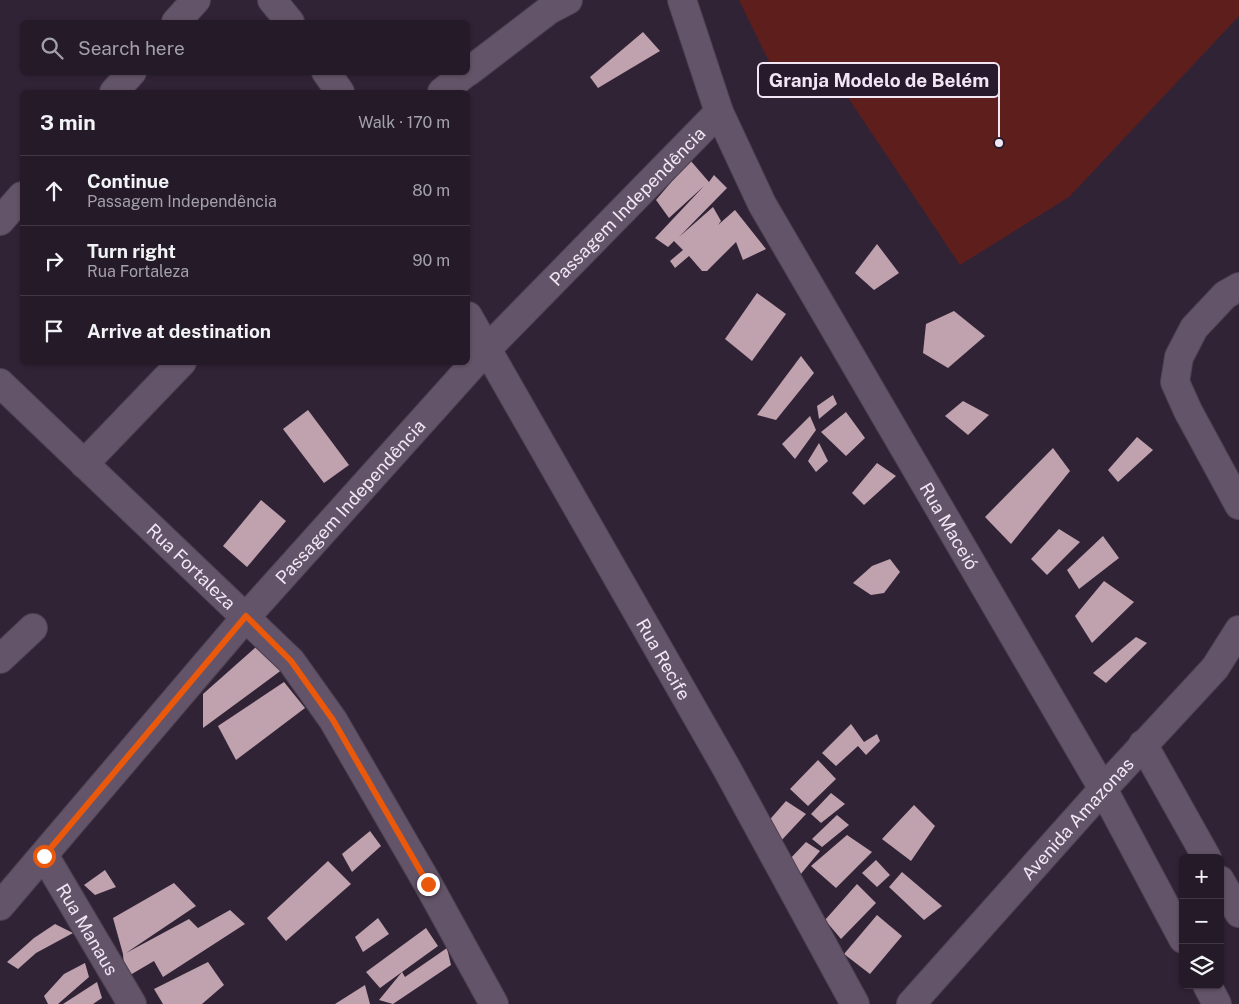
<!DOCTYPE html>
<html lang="en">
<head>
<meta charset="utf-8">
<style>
	:root { --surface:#251a28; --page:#2d2330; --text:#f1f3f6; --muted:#a3a1a8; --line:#423845 }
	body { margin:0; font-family:"Public Sans",sans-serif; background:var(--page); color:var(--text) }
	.controls { position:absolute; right:15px; bottom:15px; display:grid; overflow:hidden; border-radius:8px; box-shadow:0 1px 4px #0004 }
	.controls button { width:45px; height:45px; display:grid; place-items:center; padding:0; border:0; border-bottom:1px solid var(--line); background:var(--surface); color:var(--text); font:25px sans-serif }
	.stop { position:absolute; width:15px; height:15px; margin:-11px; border:4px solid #ea580c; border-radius:50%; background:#fff }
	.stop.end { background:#ea580c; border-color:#fff; box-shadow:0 1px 5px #0008 }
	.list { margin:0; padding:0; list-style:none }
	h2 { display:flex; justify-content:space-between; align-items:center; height:65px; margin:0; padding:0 20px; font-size:21px }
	h2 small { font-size:16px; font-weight:400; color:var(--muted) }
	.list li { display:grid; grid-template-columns:32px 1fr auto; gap:15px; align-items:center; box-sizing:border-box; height:70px; padding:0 20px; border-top:1px solid var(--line) }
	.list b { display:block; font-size:19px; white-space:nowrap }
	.list p { margin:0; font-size:16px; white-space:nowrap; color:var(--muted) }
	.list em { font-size:16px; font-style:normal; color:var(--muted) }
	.icon { flex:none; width:28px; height:28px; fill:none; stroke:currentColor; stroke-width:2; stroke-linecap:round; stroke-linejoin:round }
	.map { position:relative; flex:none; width:1239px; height:1004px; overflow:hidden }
	.search { position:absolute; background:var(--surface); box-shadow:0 1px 4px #0004; left:20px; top:20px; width:450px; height:55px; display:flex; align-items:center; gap:12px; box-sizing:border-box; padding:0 18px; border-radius:8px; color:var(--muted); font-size:19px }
	.panel { position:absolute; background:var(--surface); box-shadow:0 1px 4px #0004; left:20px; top:90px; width:450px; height:275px; border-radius:8px }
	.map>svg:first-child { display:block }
</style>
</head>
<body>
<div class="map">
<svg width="1239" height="1004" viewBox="0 0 1239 1004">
	<rect width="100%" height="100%" fill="#312336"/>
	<polygon fill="#5e1f1c" points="739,0 1239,0 1239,16 1069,197 960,265 841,87 782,88"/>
	<g fill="#c0a2ae">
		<polygon points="643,32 660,51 598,88 590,77"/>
		<polygon points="690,160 709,182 714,175 727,188 679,237 713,207 721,221 718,225 735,210 766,249 743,260 736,242 707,271 702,271 689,256 675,268 670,261 683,250 674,241 668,247 655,238 704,186 669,218 656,200"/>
		<polygon points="877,244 899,273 874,290 855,273"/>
		<polygon points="757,293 786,314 752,361 725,339"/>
		<polygon points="954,311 985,336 948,368 923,353 926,324"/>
		<polygon points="801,356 814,373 776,420 757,415"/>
		<polygon points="833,395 837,404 819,419 817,406"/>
		<polygon points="963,401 989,415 968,435 945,416"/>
		<polygon points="308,410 349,465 324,483 283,429"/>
		<polygon points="846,412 865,438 846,456 821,432"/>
		<polygon points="810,416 816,430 795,459 782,444"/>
		<polygon points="1137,437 1153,450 1118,482 1108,470"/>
		<polygon points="819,443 828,461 816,472 808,461"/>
		<polygon points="1053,448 1070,471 1011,544 985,517"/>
		<polygon points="877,463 896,476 864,505 852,493"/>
		<polygon points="261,500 286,521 247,567 223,546"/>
		<polygon points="1059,529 1080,542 1047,575 1031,559"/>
		<polygon points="1103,536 1119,558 1079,589 1067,570"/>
		<polygon points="890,559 900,572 884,593 871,595 853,583 872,566"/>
		<polygon points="1104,581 1134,602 1092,643 1075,616"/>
		<polygon points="1136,637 1147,643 1106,683 1093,673"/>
		<polygon points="257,646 283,669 203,728 203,694"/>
		<polygon points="284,682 305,708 236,760 218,726"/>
		<polygon points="851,724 864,742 877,734 880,741 866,755 858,746 836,766 822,753"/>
		<polygon points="818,760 836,779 808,806 790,789"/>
		<polygon points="831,793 845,804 821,823 811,814"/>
		<polygon points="786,801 806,814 779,843 765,825"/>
		<polygon points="914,805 935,826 911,861 882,839"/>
		<polygon points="837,815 849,825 822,847 812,839"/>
		<polygon points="370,831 381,846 352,872 342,854"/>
		<polygon points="847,835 872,852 836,888 811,866"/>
		<polygon points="806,842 820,851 800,875 788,861"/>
		<polygon points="876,860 890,875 877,887 862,873"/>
		<polygon points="328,861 351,884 286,941 267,918"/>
		<polygon points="105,870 116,887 95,895 84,885"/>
		<polygon points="902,872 942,906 924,920 889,887"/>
		<polygon points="174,883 196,906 126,953 189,919 198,928 230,910 245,924 163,977 154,961 125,978 123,954 113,918"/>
		<polygon points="857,884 876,903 841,939 825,920"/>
		<polygon points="877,915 902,936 870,974 844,954"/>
		<polygon points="378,918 389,934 363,952 355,937"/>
		<polygon points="55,924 73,933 36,953 18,969 7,962 34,938"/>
		<polygon points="426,928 438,946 402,972 405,977 447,948 451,965 393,1004 379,1000 402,972 380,988 366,972"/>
		<polygon points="208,962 224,985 202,1004 163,1004 154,989"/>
		<polygon points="85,963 89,977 58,1004 48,1004 44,996 64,974"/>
		<polygon points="97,982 102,998 93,1004 63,1004"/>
		<polygon points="365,985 370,1004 335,1004"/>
	</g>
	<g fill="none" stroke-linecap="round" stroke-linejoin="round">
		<g stroke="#4d4151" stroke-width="30">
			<g id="minor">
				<polyline points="272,0 290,22"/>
				<path id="s1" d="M 682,0 L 719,112 L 762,204 L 1103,789 L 1183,939"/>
				<polyline points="176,22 196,0"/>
				<polyline points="326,72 340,92"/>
				<polyline points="468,72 549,10 568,0"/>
				<polyline points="114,92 132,72"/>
				<polyline points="442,92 467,72"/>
				<polyline points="0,221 22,196"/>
				<polyline points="1239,287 1225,295 1194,328 1179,357 1175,382 1188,411 1239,505"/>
				<path id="s2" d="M 468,316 L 727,769 L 855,1004"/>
				<path id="s3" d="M 0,383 L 291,661 L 333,720 L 428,884 L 494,1004"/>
				<polyline points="84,464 182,362"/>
				<polyline points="0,659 33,628"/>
				<polyline points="1143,744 1207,858"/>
				<path id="s4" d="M 44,855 L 132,1004"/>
				<polyline points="1220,880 1239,913"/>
				<path id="s5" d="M 0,906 L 246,617 L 486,350 L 719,112"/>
				<polyline points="1207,985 1217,1004"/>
				<path id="s6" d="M 911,1004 L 1103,789 L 1215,668 L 1239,630"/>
			</g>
		</g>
		<use href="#minor" stroke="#645469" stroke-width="28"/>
	</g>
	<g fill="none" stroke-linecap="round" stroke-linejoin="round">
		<polyline stroke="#ea580c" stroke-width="6" points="44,856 246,616 291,661 333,720 428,884"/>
	</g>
	<g text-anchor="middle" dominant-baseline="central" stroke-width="5" stroke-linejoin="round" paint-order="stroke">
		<g font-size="18" fill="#f1e7f4" stroke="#271a2c">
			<text stroke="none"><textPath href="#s5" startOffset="940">Passagem Independência</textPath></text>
			<text stroke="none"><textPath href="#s5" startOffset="535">Passagem Independência</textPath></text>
			<text stroke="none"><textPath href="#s1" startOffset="592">Rua Maceió</textPath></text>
			<text stroke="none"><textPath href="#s3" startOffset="265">Rua Fortaleza</textPath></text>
			<text stroke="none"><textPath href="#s2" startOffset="395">Rua Recife</textPath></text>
			<text stroke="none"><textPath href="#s6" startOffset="249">Avenida Amazonas</textPath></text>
			<text stroke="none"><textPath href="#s4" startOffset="86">Rua Manaus</textPath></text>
		</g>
	</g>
	<path fill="none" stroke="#f1e7f4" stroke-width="2" d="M999 143L999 80"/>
	<circle fill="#f1e7f4" stroke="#271a2c" stroke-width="2" cx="999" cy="143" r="5"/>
	<rect fill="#271a2c" stroke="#f1e7f4" stroke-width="2" x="758" y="63" width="241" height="34" rx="5"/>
	<g font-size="19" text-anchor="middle" font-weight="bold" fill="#f1e7f4">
		<text x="879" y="87">Granja Modelo de Belém</text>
	</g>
</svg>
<div class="controls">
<button>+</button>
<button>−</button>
<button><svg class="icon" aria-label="layers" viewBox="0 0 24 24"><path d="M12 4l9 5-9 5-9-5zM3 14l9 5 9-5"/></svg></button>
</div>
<div class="stop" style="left:44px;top:856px"></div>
<div class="stop end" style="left:428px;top:884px"></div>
<div class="search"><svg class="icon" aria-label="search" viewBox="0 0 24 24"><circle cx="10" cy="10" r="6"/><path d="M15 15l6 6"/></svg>Search here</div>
<section class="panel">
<h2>3 min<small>Walk · 170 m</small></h2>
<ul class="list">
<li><svg class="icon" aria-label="ahead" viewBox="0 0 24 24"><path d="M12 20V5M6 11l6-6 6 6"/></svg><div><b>Continue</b><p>Passagem Independência</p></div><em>80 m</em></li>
<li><svg class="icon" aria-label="right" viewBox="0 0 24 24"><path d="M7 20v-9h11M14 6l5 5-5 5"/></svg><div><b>Turn right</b><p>Rua Fortaleza</p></div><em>90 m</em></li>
<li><svg class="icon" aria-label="arrive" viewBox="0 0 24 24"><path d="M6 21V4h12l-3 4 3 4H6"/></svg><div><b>Arrive at destination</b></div></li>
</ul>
</section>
</div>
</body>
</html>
